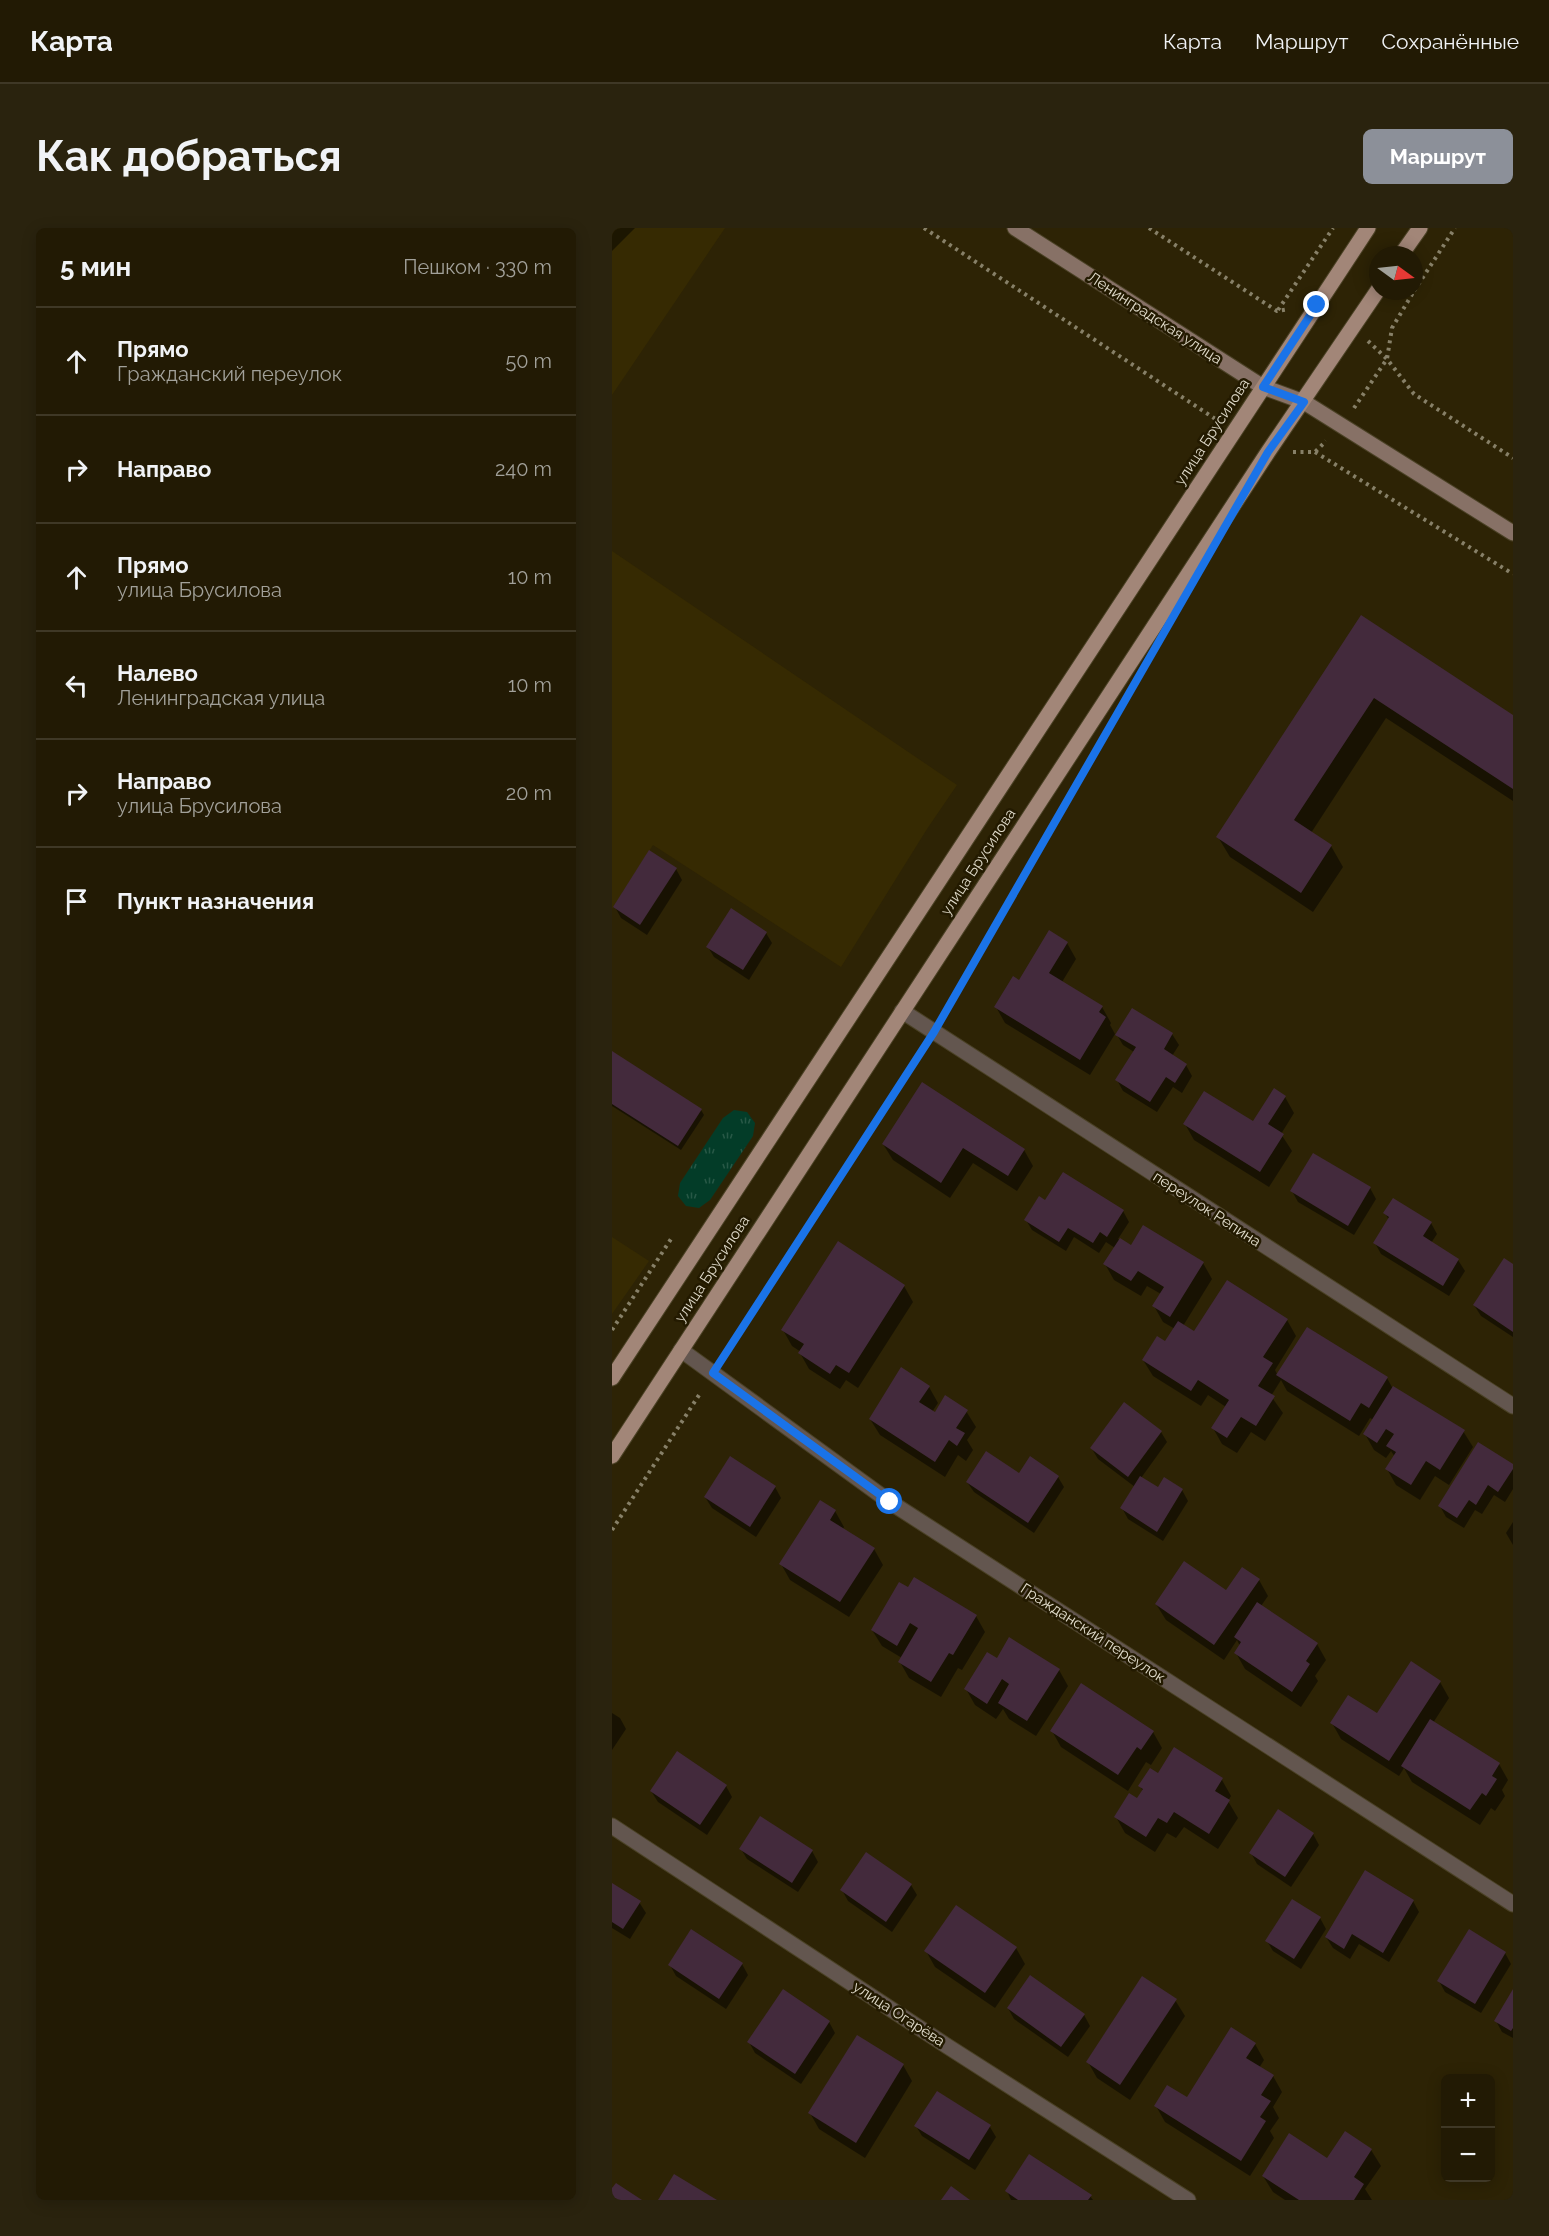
<!DOCTYPE html>
<html lang="ru">
<head>
<meta charset="utf-8">
<style>
	:root { --surface:#221a04; --page:#2a230e; --text:#f1f3f6; --muted:#a2a19a; --line:#3f3826; --accent:#8c9099 }
	body { margin:0; font-family:Raleway,sans-serif; background:var(--page); color:var(--text) }
	.controls { position:absolute; right:18px; bottom:18px; display:grid; overflow:hidden; border-radius:9px; box-shadow:0 3px 15px #0003 }
	.controls button { width:54px; height:54px; display:grid; place-items:center; padding:0; border:0; border-bottom:2px solid var(--line); background:var(--surface); color:var(--text); font:30px sans-serif }
	.compass { position:absolute; left:757px; top:18px; width:54px; height:54px; border-radius:50%; background:var(--surface); box-shadow:0 3px 15px #0003; rotate:105deg }
	.stop { position:absolute; width:18px; height:18px; margin:-14px; border:4px solid #1a73e8; border-radius:50%; background:#fff }
	.stop.end { background:#1a73e8; border-color:#fff; box-shadow:0 2px 6px #0008 }
	.list { margin:0; padding:0; list-style:none }
	h2 { display:flex; justify-content:space-between; align-items:center; height:78px; margin:0; padding:0 24px; font-size:26px }
	h2 small { font-size:20px; font-weight:400; color:var(--muted) }
	.list li { display:grid; grid-template-columns:39px 1fr auto; gap:18px; align-items:center; box-sizing:border-box; height:108px; padding:0 24px; border-top:2px solid var(--line) }
	.list b { display:block; font-size:22px; white-space:nowrap }
	.list p { margin:0; font-size:20px; white-space:nowrap; color:var(--muted) }
	.list em { font-size:20px; font-style:normal; color:var(--muted) }
	.icon { flex:none; width:33px; height:33px; fill:none; stroke:currentColor; stroke-width:2; stroke-linecap:round; stroke-linejoin:round }
	.map { position:relative; flex:none; width:901px; height:1972px; overflow:hidden; border-radius:9px }
	header { display:flex; align-items:center; gap:36px; box-sizing:border-box; height:84px; padding:0 30px; background:var(--surface); border-bottom:2px solid var(--line) }
	header strong { font-size:28px }
	nav { display:flex; gap:33px; margin-inline-start:auto; font-size:21px }
	.intro { display:flex; align-items:center; justify-content:space-between; box-sizing:border-box; height:144px; padding:0 36px }
	h1 { margin:0; font-size:42px }
	.button { padding:15px 27px; border-radius:9px; background:var(--accent); color:#fff; font-size:21px; font-weight:700 }
	main { display:flex; gap:36px; padding:0 36px }
	aside { flex:1; background:var(--surface); border-radius:9px; box-shadow:0 3px 15px #0003 }
	.map>svg:first-child { display:block }
</style>
</head>
<body>
<header>
<strong>Карта</strong>
<nav><a>Карта</a><a>Маршрут</a><a>Сохранённые</a></nav>
</header>
<div class="intro"><h1>Как добраться</h1><a class="button">Маршрут</a></div>
<main>
<aside>
<h2>5 мин<small>Пешком · 330 m</small></h2>
<ul class="list">
<li><svg class="icon" aria-label="ahead" viewBox="0 0 24 24"><path d="M12 20V5M6 11l6-6 6 6"/></svg><div><b>Прямо</b><p>Гражданский переулок</p></div><em>50 m</em></li>
<li><svg class="icon" aria-label="right" viewBox="0 0 24 24"><path d="M7 20v-9h11M14 6l5 5-5 5"/></svg><div><b>Направо</b></div><em>240 m</em></li>
<li><svg class="icon" aria-label="ahead" viewBox="0 0 24 24"><path d="M12 20V5M6 11l6-6 6 6"/></svg><div><b>Прямо</b><p>улица Брусилова</p></div><em>10 m</em></li>
<li><svg class="icon" aria-label="left" viewBox="0 0 24 24"><path d="M17 20v-9H6M10 6l-5 5 5 5"/></svg><div><b>Налево</b><p>Ленинградская улица</p></div><em>10 m</em></li>
<li><svg class="icon" aria-label="right" viewBox="0 0 24 24"><path d="M7 20v-9h11M14 6l5 5-5 5"/></svg><div><b>Направо</b><p>улица Брусилова</p></div><em>20 m</em></li>
<li><svg class="icon" aria-label="arrive" viewBox="0 0 24 24"><path d="M6 21V4h12l-3 4 3 4H6"/></svg><div><b>Пункт назначения</b></div></li>
</ul>
</aside>
<div class="map">
<svg width="901" height="1972" viewBox="0 0 901 1972">
	<defs>
		<pattern id="grass-tufts" width="24" height="20" patternUnits="userSpaceOnUse" patternTransform="scale(1.5)"><rect width="24" height="20" fill="#033c28"/><path d="M3 7l-1-3M5 7V3M7 7l1-3M15 17l-1-3M17 17v-4M19 17l1-3" fill="none" stroke="#275846"/></pattern>
	</defs>
	<rect width="100%" height="100%" fill="#2d2305"/>
	<g fill="#362a02">
		<polygon points="0,0 113,0 0,167"/>
		<polygon points="0,323 345,557 315,601 229,739 41,617 0,681"/>
		<polygon points="0,1009 37,1033 0,1086"/>
	</g>
	<polygon fill="url(#grass-tufts)" points="122,882 135,884 143,895 141,908 98,972 87,980 74,978 66,968 68,955 111,890"/>
	<g fill="#0007">
		<polygon points="0,0 23,0 0,23"/>
		<polygon points="750,389 901,489 901,573 774,490 699,605 719,618 731,639 701,684 618,629 606,609"/>
		<polygon points="64,641 70,652 35,707 9,690 3,679"/>
		<polygon points="154,705 160,715 137,752 102,729 96,719"/>
		<polygon points="455,715 464,731 450,754 490,779 499,795 498,797 503,806 478,847 393,795 384,779 407,754"/>
		<polygon points="560,806 567,817 560,828 574,837 580,848 570,865 561,859 545,884 511,863 505,852 522,824 511,817 505,807"/>
		<polygon points="0,825 89,882 92,887 69,922 0,878"/>
		<polygon points="673,869 682,885 669,906 680,923 657,959 582,912 573,896 642,895"/>
		<polygon points="271,916 412,922 421,938 405,963 361,935 338,970 281,932"/>
		<polygon points="758,960 764,971 742,1007 686,974 680,963"/>
		<polygon points="434,974 511,983 517,994 506,1011 520,1019 591,1035 600,1051 571,1098 582,1105 675,1092 684,1108 663,1142 666,1148 775,1150 781,1161 851,1203 861,1219 837,1257 823,1248 808,1272 784,1257 775,1241 783,1229 779,1223 774,1230 762,1222 753,1206 762,1192 758,1190 747,1208 675,1163 669,1152 659,1168 671,1185 653,1213 639,1204 625,1225 610,1216 601,1200 614,1179 596,1167 589,1178 541,1148 531,1132 554,1115 563,1101 551,1094 542,1078 549,1066 535,1058 529,1068 502,1052 493,1036 503,1020 494,1014 487,1025 462,1009 454,1023 420,1002 414,992"/>
		<polygon points="773,985 819,995 825,1006 819,1015 846,1032 853,1043 837,1068 769,1026 763,1015 777,992"/>
		<polygon points="892,1032 901,1038 901,1109 869,1088 862,1077"/>
		<polygon points="292,1058 301,1074 246,1160 234,1152 228,1161 197,1141 188,1125 189,1124 180,1118 171,1102"/>
		<polygon points="317,1159 326,1175 320,1184 323,1186 354,1183 364,1199 355,1212 361,1222 354,1233 346,1227 333,1249 268,1207 258,1191"/>
		<polygon points="549,1204 555,1214 529,1250 546,1261 570,1262 576,1273 551,1313 516,1291 510,1280 523,1259 486,1231 480,1221"/>
		<polygon points="867,1216 901,1237 901,1261 893,1274 882,1267 870,1286 863,1282 852,1300 834,1289 828,1278"/>
		<polygon points="118,1230 163,1259 169,1270 144,1309 100,1280 93,1269"/>
		<polygon points="446,1249 452,1259 422,1305 362,1264 355,1254"/>
		<polygon points="223,1283 232,1299 231,1301 262,1321 271,1337 237,1389 178,1352 169,1336"/>
		<polygon points="901,1294 901,1317 894,1305"/>
		<polygon points="647,1352 656,1368 649,1378 705,1416 714,1432 703,1448 706,1453 689,1479 633,1441 624,1425 628,1418 625,1412 612,1432 554,1392 544,1376 614,1364"/>
		<polygon points="288,1356 364,1388 373,1404 350,1442 346,1440 329,1469 297,1450 288,1434 290,1430 270,1418 260,1402"/>
		<polygon points="385,1432 447,1442 456,1458 424,1508 397,1491 391,1481 384,1491 363,1477 354,1461"/>
		<polygon points="828,1454 837,1470 821,1495 887,1536 896,1552 890,1562 893,1568 883,1583 879,1580 868,1597 800,1554 792,1540 787,1548 729,1511 720,1495 766,1488"/>
		<polygon points="0,1485 8,1490 14,1501 0,1522"/>
		<polygon points="440,1503 541,1504 550,1520 539,1537 534,1534 516,1563 449,1519"/>
		<polygon points="546,1547 610,1552 619,1568 616,1573 626,1590 606,1621 572,1599 564,1610 555,1605 543,1624 513,1605 504,1589 526,1572 531,1563 528,1558"/>
		<polygon points="114,1558 120,1569 95,1607 46,1574 39,1563"/>
		<polygon points="149,1590 200,1623 206,1634 186,1664 135,1631 129,1621"/>
		<polygon points="701,1606 707,1617 679,1659 645,1636 639,1625"/>
		<polygon points="0,1657 27,1674 34,1685 18,1711 0,1700"/>
		<polygon points="299,1657 305,1667 280,1704 236,1673 230,1662"/>
		<polygon points="801,1673 807,1684 777,1734 747,1716 738,1731 721,1720 714,1709"/>
		<polygon points="708,1690 714,1701 689,1741 661,1723 655,1713"/>
		<polygon points="404,1720 413,1736 383,1780 323,1739 314,1723"/>
		<polygon points="893,1725 899,1736 869,1785 833,1764 827,1753"/>
		<polygon points="130,1736 136,1747 114,1781 64,1748 58,1737"/>
		<polygon points="901,1764 901,1810 890,1804 884,1793"/>
		<polygon points="563,1772 573,1788 518,1872 485,1850 476,1834"/>
		<polygon points="396,1780 472,1787 478,1798 456,1829 402,1791"/>
		<polygon points="217,1794 223,1805 189,1856 143,1825 137,1814"/>
		<polygon points="643,1816 652,1832 647,1840 661,1848 670,1864 661,1879 667,1890 658,1903 662,1910 638,1948 553,1894 544,1878 576,1871"/>
		<polygon points="291,1837 300,1853 253,1930 207,1901 198,1885"/>
		<polygon points="304,1898 378,1899 384,1909 363,1942 310,1908"/>
		<polygon points="759,1922 769,1938 753,1961 760,1972 673,1972 661,1964 651,1948"/>
		<polygon points="395,1963 478,1968 481,1972 399,1972"/>
	</g>
	<g fill="#432a3c">
		<polygon points="749,387 901,487 901,561 762,470 682,592 720,617 689,665 604,609"/>
		<polygon points="37,622 65,640 28,697 1,679"/>
		<polygon points="119,680 155,704 131,742 94,719"/>
		<polygon points="437,702 456,714 437,745 491,778 487,784 494,789 468,832 382,779 401,748 407,752"/>
		<polygon points="520,780 561,805 552,821 575,836 563,855 554,849 538,874 503,852 524,819 503,807"/>
		<polygon points="0,823 90,881 66,918 0,876"/>
		<polygon points="310,854 413,921 396,948 351,920 329,955 270,916"/>
		<polygon points="662,860 674,868 656,896 672,906 648,944 571,896 592,863 641,893"/>
		<polygon points="701,925 759,959 736,998 678,963"/>
		<polygon points="451,944 512,982 495,1009 488,1004 481,1015 456,1000 447,1014 412,992 427,968 433,972"/>
		<polygon points="781,970 820,994 811,1008 847,1031 831,1058 761,1015 777,989 771,985"/>
		<polygon points="531,997 592,1034 558,1089 540,1078 552,1059 526,1043 519,1053 491,1036 508,1010 519,1017"/>
		<polygon points="226,1013 293,1057 237,1145 224,1137 218,1146 186,1125 192,1116 169,1102"/>
		<polygon points="892,1030 901,1036 901,1104 861,1077"/>
		<polygon points="615,1052 676,1091 651,1129 661,1135 646,1158 663,1168 644,1198 629,1189 615,1210 599,1200 617,1172 586,1152 579,1163 530,1132 545,1108 553,1113 566,1093 582,1103"/>
		<polygon points="695,1099 776,1149 757,1180 749,1175 738,1193 664,1147"/>
		<polygon points="289,1139 318,1158 307,1174 323,1184 333,1167 356,1182 344,1200 353,1205 345,1218 337,1212 323,1234 257,1191"/>
		<polygon points="781,1158 853,1202 828,1242 814,1233 799,1257 773,1241 784,1224 774,1218 782,1206 774,1201 765,1215 751,1206"/>
		<polygon points="512,1174 550,1203 516,1249 478,1220"/>
		<polygon points="866,1214 901,1236 901,1241 886,1264 876,1257 864,1277 857,1272 845,1290 826,1278"/>
		<polygon points="374,1223 407,1245 418,1228 447,1248 416,1295 354,1254"/>
		<polygon points="118,1228 164,1258 138,1299 92,1269"/>
		<polygon points="528,1248 546,1259 552,1249 571,1261 545,1304 508,1280"/>
		<polygon points="208,1272 224,1282 218,1292 263,1320 228,1374 167,1336"/>
		<polygon points="572,1333 614,1362 630,1339 648,1351 602,1417 543,1376"/>
		<polygon points="302,1349 365,1387 341,1427 337,1425 319,1454 286,1434 306,1400 298,1395 285,1418 259,1402 287,1354 296,1359"/>
		<polygon points="645,1374 706,1415 694,1433 698,1436 680,1464 622,1425 629,1414 622,1409"/>
		<polygon points="397,1409 448,1441 415,1493 386,1475 397,1456 390,1451 375,1476 352,1461 375,1424 385,1430"/>
		<polygon points="799,1433 829,1453 777,1533 718,1495 736,1467 765,1485"/>
		<polygon points="469,1455 542,1503 529,1522 525,1519 506,1547 438,1503"/>
		<polygon points="818,1491 888,1535 880,1548 885,1551 874,1568 870,1565 858,1582 789,1538"/>
		<polygon points="562,1519 611,1550 603,1563 618,1572 597,1606 562,1584 555,1595 546,1590 534,1609 502,1589 517,1565 525,1570 531,1561 526,1558 538,1540 546,1545"/>
		<polygon points="65,1523 115,1557 88,1597 38,1563"/>
		<polygon points="666,1581 702,1605 673,1649 637,1625"/>
		<polygon points="148,1588 201,1622 180,1655 127,1621"/>
		<polygon points="254,1624 300,1656 274,1694 228,1662"/>
		<polygon points="753,1642 802,1672 771,1725 740,1706 732,1721 713,1709"/>
		<polygon points="0,1655 29,1673 11,1701 0,1694"/>
		<polygon points="680,1671 709,1689 682,1731 653,1713"/>
		<polygon points="344,1677 405,1719 373,1765 312,1723"/>
		<polygon points="79,1701 131,1735 107,1771 56,1737"/>
		<polygon points="857,1701 894,1724 863,1776 825,1753"/>
		<polygon points="418,1747 473,1786 449,1819 395,1780"/>
		<polygon points="530,1748 565,1771 508,1857 474,1834"/>
		<polygon points="171,1761 218,1793 183,1846 135,1814"/>
		<polygon points="901,1761 901,1800 899,1803 882,1793"/>
		<polygon points="619,1799 644,1815 634,1830 662,1847 649,1867 659,1873 648,1889 654,1893 629,1933 542,1878 555,1857 575,1869"/>
		<polygon points="245,1807 292,1836 244,1915 196,1885"/>
		<polygon points="325,1863 379,1897 357,1932 302,1898"/>
		<polygon points="733,1903 760,1921 742,1949 752,1956 742,1972 687,1972 650,1948 677,1905 715,1930"/>
		<polygon points="417,1926 480,1967 476,1972 406,1972 393,1963"/>
		<polygon points="62,1946 105,1972 46,1972"/>
		<polygon points="4,1955 30,1972 0,1972 0,1960"/>
		<polygon points="339,1958 358,1972 329,1972"/>
	</g>
	<g fill="none" stroke-linecap="round" stroke-linejoin="round">
		<g stroke="#4a4125" stroke-width="17">
			<g id="minor">
				<polyline points="290,783 901,1178"/>
				<polyline points="69,1122 278,1274 901,1676"/>
				<polyline points="0,1598 335,1818 576,1972"/>
			</g>
		</g>
		<g stroke="#4a4125" stroke-width="17">
			<polyline id="secondary" points="403,0 651,159 692,174 901,305"/>
		</g>
		<g stroke="#4a4125" stroke-width="17">
			<g id="primary">
				<polyline points="789,27 808,0"/>
				<polyline points="0,1150 756,0"/>
				<polyline points="0,1228 656,224 766,62"/>
			</g>
		</g>
		<g stroke="#878068" stroke-width="4" stroke-dasharray="3 4.5" stroke-linecap="butt">
			<polyline points="312,0 605,192"/>
			<polyline points="537,0 665,83 677,81"/>
			<polyline points="802,63 843,0"/>
			<polyline points="666,82 721,0"/>
			<polyline points="756,113 775,131 802,166 901,230"/>
			<polyline points="742,180 775,131 780,100 802,63"/>
			<polyline points="681,224 703,224 714,213"/>
			<polyline points="703,224 901,346"/>
			<polyline points="333,784 435,608"/>
			<polyline points="0,1102 59,1011"/>
			<polyline points="113,1127 311,821"/>
			<polyline points="0,1302 89,1164"/>
		</g>
		<use href="#minor" stroke="#63564f" stroke-width="15"/>
		<use href="#secondary" stroke="#877166" stroke-width="15"/>
		<use href="#primary" stroke="#a28678" stroke-width="15"/>
	</g>
	<g fill="none" stroke-linecap="round" stroke-linejoin="round">
		<polyline stroke="#1a73e8" stroke-width="8" points="278,1274 101,1145 322,804 656,224 692,174 651,159 705,77"/>
	</g>
	<g text-anchor="middle" dominant-baseline="central" stroke-width="5" stroke-linejoin="round" paint-order="stroke">
		<g font-size="15" fill="#e1dccb" stroke="#231a00">
			<text transform="translate(543 90) rotate(33)">Ленинградская улица</text>
			<text transform="translate(600 204) rotate(-57)">улица Брусилова</text>
			<text transform="translate(366 634) rotate(-57)">улица Брусилова</text>
			<text transform="translate(595 981) rotate(33)">переулок Репина</text>
			<text transform="translate(100 1041) rotate(-57)">улица Брусилова</text>
			<text transform="translate(481 1405) rotate(33)">Гражданский переулок</text>
			<text transform="translate(287 1786) rotate(33)">улица Огарёва</text>
		</g>
	</g>
</svg>
<div class="controls">
<button>+</button>
<button>−</button>
</div>
<svg class="compass" viewBox="-18 -18 36 36"><path d="M0-13l5 13h-10z" fill="#e53935"/><path d="M0 13l5-13h-10z" fill="#a2a19a"/></svg>
<div class="stop" style="left:278px;top:1274px"></div>
<div class="stop end" style="left:705px;top:77px"></div>
</div>
</main>
</body>
</html>
